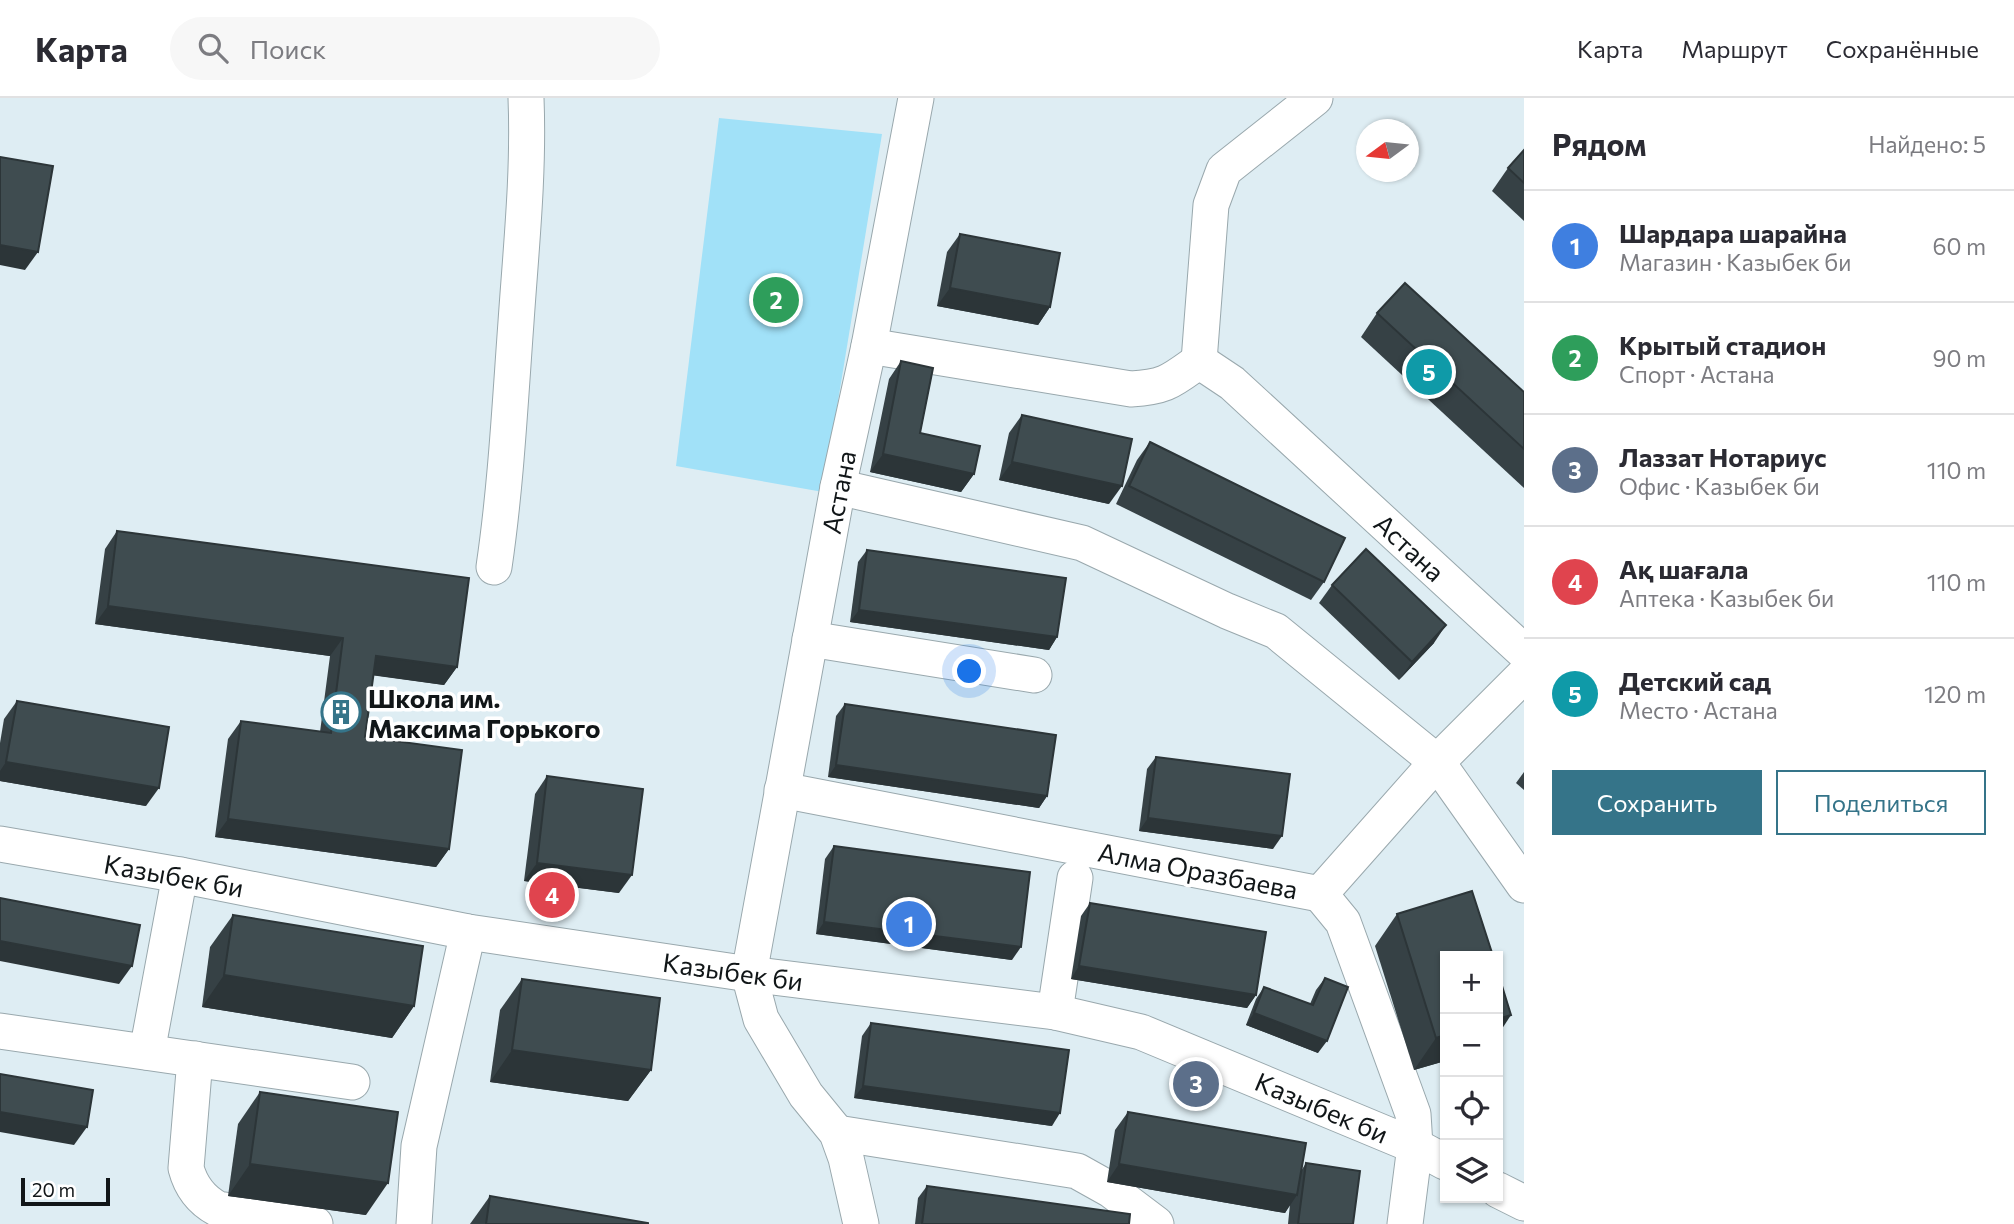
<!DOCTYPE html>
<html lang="ru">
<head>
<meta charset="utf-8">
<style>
	:root { --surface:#fff; --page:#f7f7f7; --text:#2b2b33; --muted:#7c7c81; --line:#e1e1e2; --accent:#357489 }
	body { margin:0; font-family:Commissioner,sans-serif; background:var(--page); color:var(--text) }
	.controls { position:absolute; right:21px; bottom:21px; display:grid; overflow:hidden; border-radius:0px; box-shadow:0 2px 5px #0004 }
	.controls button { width:63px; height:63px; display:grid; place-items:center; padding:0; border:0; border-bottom:2px solid var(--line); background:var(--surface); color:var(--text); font:35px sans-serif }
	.compass { position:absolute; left:1356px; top:21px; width:63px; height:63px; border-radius:50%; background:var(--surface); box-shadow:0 2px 5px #0004; rotate:255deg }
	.scale { position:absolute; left:21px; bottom:18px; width:89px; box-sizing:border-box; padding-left:7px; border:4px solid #111618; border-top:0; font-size:19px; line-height:24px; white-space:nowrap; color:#111618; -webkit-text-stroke:5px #fff; paint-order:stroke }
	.you { position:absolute; left:970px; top:574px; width:24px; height:24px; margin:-18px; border:5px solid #fff; border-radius:50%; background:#1a73e8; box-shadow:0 0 0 10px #1a73e833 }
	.badge { display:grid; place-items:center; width:46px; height:46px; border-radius:50%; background:var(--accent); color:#fff; font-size:23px; font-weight:700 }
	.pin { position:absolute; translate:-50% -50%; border:4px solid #fff; box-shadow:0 2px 7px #0006 }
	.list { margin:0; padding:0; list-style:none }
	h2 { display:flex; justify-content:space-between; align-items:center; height:91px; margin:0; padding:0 28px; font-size:30px }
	h2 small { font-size:23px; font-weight:400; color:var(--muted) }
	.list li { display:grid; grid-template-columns:46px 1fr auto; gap:21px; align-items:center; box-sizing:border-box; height:112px; padding:0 28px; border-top:2px solid var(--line) }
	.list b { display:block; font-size:26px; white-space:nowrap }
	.list p { margin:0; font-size:23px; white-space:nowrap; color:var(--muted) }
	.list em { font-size:23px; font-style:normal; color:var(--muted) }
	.actions { display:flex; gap:14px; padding:21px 28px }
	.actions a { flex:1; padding:16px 0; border:2px solid var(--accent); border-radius:0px; text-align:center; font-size:24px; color:var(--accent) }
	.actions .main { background:var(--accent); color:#fff }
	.icon { flex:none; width:38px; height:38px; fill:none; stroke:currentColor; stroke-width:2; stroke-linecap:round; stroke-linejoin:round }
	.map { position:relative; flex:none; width:1524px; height:1126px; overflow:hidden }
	header { display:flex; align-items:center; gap:42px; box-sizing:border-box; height:98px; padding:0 35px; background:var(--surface); border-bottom:2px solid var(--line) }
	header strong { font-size:33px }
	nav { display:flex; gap:38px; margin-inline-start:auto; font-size:24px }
	.search { width:490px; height:63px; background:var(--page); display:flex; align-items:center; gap:18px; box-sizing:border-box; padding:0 24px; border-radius:38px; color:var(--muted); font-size:26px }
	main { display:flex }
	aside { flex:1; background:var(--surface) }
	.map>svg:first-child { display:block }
</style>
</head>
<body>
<header>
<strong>Карта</strong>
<div class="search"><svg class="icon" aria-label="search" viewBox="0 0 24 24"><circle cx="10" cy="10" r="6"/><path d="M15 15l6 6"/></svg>Поиск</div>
<nav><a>Карта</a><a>Маршрут</a><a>Сохранённые</a></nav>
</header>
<main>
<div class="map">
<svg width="1524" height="1126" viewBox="0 0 1524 1126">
	<rect width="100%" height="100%" fill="#deedf3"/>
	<polygon fill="#a1e1f8" points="719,20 882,36 823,394 676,368"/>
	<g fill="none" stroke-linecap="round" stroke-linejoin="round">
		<g stroke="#99a8ad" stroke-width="37">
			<g id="street">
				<path d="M 869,248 L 1131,291 C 1166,289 1171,283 1199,263 L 1232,285 L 1524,554"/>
				<polyline points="1199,263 1211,107 1224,72 1315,0"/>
				<polyline points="838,389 1082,445 1227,513 1276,533 1437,664 1524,787"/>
				<path d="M 494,469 C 506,387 510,306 516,224 C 521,150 529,75 526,0"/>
				<polyline points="810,541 1034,577"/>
				<polyline points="782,692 1320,796 1437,664 1524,577"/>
				<polyline points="0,746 180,777 468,834 749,876 1055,914 1141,934 1415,1048 1445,1064"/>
				<polyline points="1320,796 1343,824 1413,1016 1415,1048 1405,1126"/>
				<polyline points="1055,914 1075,780"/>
				<polyline points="0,933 352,984"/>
				<polyline points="147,954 180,777"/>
				<path d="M 195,961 L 186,1070 C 191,1089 201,1102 218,1111 L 315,1126"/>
				<polyline points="837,1035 1077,1073 1111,1092 1156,1126"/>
				<polyline points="1498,1092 1524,1105"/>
				<polyline points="414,1126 419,1048 468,834"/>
				<polyline points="861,1126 846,1060 837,1035 806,997 761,921 749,876 838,389 869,248 916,0"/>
			</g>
		</g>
		<use href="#street" stroke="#fff" stroke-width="35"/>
	</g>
	<g fill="#364145">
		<polygon points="1524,52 1524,123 1492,93 1508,70"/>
		<polygon points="960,136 1050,209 1038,227 937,208 947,154"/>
		<polygon points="1377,215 1524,294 1524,390 1361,239"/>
		<polygon points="901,263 920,335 974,376 961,394 870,374 889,281"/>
		<polygon points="1022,317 1109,406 999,382 1009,335"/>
		<polygon points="1150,344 1324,484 1311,502 1116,406 1137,362"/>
		<polygon points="117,433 457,569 444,587 373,577 365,639 449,751 436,769 215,739 228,641 241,623 320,634 330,558 95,526 105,451"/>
		<polygon points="867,452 1057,539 1049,552 850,524 858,464"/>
		<polygon points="1332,487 1434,545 1399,582 1319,505"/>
		<polygon points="17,603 146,708 0,683 0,645 4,621"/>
		<polygon points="845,606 1047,698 1039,710 828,679 836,618"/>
		<polygon points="1156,659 1273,751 1139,733 1147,671"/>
		<polygon points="1524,674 1524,692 1516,685"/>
		<polygon points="547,678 619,795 524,783 535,696"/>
		<polygon points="834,748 1012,862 816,836 825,761"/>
		<polygon points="1090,805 1256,897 1247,910 1071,881 1081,818"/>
		<polygon points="1397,816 1445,858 1445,963 1414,972 1375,848"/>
		<polygon points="233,817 414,908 392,940 202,909 210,849"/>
		<polygon points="1325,880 1318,955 1246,927 1256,901 1264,889 1310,906 1316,892"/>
		<polygon points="522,881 651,972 628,1003 490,984 500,912"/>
		<polygon points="871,925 1052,1028 854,1000 862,938"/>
		<polygon points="260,994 366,1117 228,1098 238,1026"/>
		<polygon points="1128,1014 1301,1073 1306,1065 1353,1126 1288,1126 1290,1106 1285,1115 1107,1084 1115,1032"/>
		<polygon points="927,1088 1129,1126 915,1126 918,1100"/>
		<polygon points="490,1098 648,1126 470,1126"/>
	</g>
	<g fill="#2c3538">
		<polygon points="0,147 38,154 25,172 0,167"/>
		<polygon points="950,190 1050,209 1038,227 937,208"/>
		<polygon points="883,356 974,376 961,394 870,374"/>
		<polygon points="1012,364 1122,388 1109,406 999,382"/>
		<polygon points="108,508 343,540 330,558 95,526"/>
		<polygon points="859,512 1057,539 1049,552 850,524"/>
		<polygon points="1446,527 1434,545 1399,582 1412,564"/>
		<polygon points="376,558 457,569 444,587 363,576"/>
		<polygon points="6,664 159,690 146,708 0,683 0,673"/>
		<polygon points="836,667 1047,698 1039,710 828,679"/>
		<polygon points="1148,720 1282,738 1273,751 1139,733"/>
		<polygon points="228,721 449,751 436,769 215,739"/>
		<polygon points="537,765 632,777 619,795 524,783"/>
		<polygon points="824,824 1021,849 1012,862 816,836"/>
		<polygon points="0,843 132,868 119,886 0,863"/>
		<polygon points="1079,868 1256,897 1247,910 1071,881"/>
		<polygon points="224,877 414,908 392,940 202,909"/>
		<polygon points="1254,915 1327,943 1318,955 1246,927"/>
		<polygon points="1511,917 1498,937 1498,921"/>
		<polygon points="1445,937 1445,963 1414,972 1436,940"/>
		<polygon points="512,952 651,972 628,1003 490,984"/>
		<polygon points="863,988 1060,1015 1052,1028 854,1000"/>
		<polygon points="0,1014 87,1029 74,1047 0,1034"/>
		<polygon points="250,1066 388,1085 366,1117 228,1098"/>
		<polygon points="1119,1066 1297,1097 1285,1115 1107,1084"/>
	</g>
	<g fill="#3f4c50" stroke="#2c3538" stroke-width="2">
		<polygon points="1524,52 1524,85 1508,70"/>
		<polygon points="0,59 53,68 38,154 0,147"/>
		<polygon points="960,136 1060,155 1050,209 950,190"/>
		<polygon points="1405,185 1524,294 1524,351 1377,215"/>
		<polygon points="901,263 933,270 920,335 980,348 974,376 883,356"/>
		<polygon points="1022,317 1132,341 1122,388 1012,364"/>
		<polygon points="1150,344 1345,440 1324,484 1129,388"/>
		<polygon points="117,433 469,480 457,569 376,558 365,639 462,652 449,751 228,721 241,623 331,635 343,540 108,508"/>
		<polygon points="1366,451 1446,527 1412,564 1332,487"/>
		<polygon points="867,452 1066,480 1057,539 859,512"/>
		<polygon points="17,603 169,629 159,690 6,664"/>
		<polygon points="845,606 1056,637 1047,698 836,667"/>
		<polygon points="1156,659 1290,676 1282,738 1148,720"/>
		<polygon points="547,678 643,691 632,777 537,765"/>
		<polygon points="834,748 1030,774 1021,849 824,824"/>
		<polygon points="1472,793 1493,858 1445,858 1445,937 1436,940 1397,816"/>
		<polygon points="0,800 140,827 132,868 0,843"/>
		<polygon points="1090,805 1266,834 1256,897 1079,868"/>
		<polygon points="233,817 423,848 414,908 224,877"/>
		<polygon points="1498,875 1511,917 1498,921"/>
		<polygon points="1325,880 1348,889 1327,943 1254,915 1264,889 1313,907"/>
		<polygon points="522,881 660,900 651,972 512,952"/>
		<polygon points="871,925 1069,952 1060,1015 863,988"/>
		<polygon points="0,976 93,992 87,1029 0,1014"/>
		<polygon points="260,994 398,1014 388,1085 250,1066"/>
		<polygon points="1128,1014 1306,1045 1297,1097 1119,1066"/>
		<polygon points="1306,1065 1360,1073 1353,1126 1298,1126"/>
		<polygon points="927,1088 1130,1116 1129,1126 922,1126"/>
		<polygon points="490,1098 648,1125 648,1126 486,1126"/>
	</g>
	<defs>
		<g id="building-ring" transform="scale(2.0125)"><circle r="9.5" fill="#fff" stroke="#357489" stroke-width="1.5"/><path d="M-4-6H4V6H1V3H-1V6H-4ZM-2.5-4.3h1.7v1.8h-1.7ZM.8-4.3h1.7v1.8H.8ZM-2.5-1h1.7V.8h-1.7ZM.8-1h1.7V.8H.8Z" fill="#357489"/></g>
	</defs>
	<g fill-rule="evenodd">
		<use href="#building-ring" x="341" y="614"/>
	</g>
	<g text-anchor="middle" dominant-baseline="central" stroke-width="7" stroke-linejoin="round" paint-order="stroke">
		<g font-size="26" fill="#111618" stroke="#fff">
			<text transform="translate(838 394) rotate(-79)">Астана</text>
			<text transform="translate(1410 449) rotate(43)">Астана</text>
			<text transform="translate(1198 772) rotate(11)">Алма Оразбаева</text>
			<text transform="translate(174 777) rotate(10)">Казыбек би</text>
			<text transform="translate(733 873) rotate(8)">Казыбек би</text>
			<text transform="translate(1322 1009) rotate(23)">Казыбек би</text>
		</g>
		<g font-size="26" font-weight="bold" fill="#111618" stroke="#fff" text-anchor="start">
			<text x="368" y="599">Школа им.<tspan x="368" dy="30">Максима Горького</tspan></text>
		</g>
	</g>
</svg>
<div class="controls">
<button>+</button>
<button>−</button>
<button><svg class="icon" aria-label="locate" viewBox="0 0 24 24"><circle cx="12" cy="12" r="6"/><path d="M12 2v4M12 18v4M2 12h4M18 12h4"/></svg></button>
<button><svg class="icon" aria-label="layers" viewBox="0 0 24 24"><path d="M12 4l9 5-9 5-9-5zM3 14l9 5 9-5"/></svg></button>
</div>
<svg class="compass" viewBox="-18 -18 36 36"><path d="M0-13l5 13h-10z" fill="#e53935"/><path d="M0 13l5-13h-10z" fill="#7c7c81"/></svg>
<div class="scale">20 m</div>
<div class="you"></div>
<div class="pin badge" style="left:909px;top:826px;background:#3f7fe0">1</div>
<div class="pin badge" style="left:776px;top:202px;background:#2e9e5b">2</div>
<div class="pin badge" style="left:1196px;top:986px;background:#5c6f8a">3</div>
<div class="pin badge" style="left:552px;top:797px;background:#e0444e">4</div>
<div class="pin badge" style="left:1429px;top:274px;background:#0f9aa8">5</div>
</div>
<aside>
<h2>Рядом<small>Найдено: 5</small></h2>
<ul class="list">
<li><span class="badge" style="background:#3f7fe0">1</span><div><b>Шардара шарайна</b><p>Магазин · Казыбек би</p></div><em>60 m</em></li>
<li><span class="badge" style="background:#2e9e5b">2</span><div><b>Крытый стадион</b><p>Спорт · Астана</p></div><em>90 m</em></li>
<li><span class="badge" style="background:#5c6f8a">3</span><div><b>Лаззат Нотариус</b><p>Офис · Казыбек би</p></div><em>110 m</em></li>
<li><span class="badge" style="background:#e0444e">4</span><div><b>Ақ шағала</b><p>Аптека · Казыбек би</p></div><em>110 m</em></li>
<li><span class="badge" style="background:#0f9aa8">5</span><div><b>Детский сад</b><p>Место · Астана</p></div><em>120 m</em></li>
</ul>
<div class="actions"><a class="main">Сохранить</a><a>Поделиться</a></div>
</aside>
</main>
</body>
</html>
